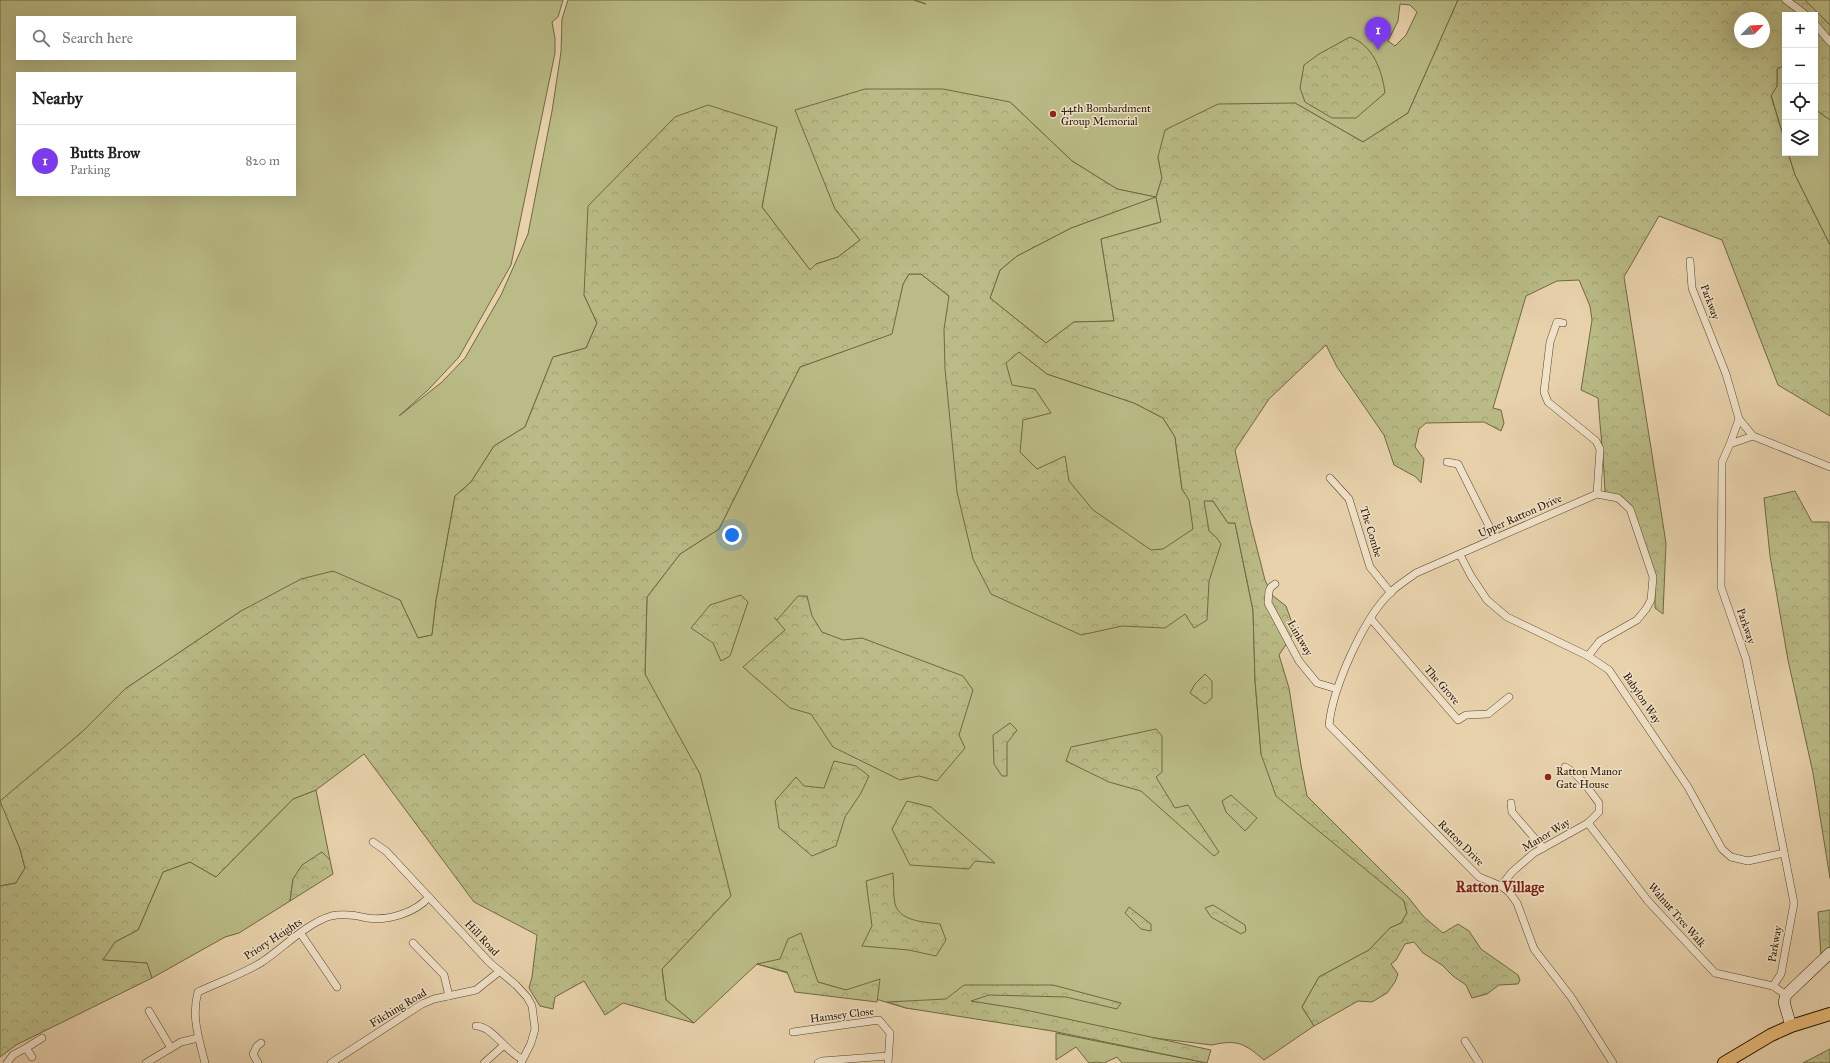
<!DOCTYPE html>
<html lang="en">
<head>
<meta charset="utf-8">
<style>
	:root { --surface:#fff; --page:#f6f6f6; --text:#222; --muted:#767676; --line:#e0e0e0; --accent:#7c3aed }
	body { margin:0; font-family:"IM FELL Great Primer",serif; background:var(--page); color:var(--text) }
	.controls { position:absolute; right:12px; top:12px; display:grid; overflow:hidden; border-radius:0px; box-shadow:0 4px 16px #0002 }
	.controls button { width:36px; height:36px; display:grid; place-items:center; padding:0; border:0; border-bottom:1px solid var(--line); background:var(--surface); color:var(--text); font:20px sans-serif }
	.compass { position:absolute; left:1734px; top:12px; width:36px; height:36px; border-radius:50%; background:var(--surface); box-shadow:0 4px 16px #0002; rotate:66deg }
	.you { position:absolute; left:732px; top:535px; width:14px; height:14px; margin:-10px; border:3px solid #fff; border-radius:50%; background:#1a73e8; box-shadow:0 0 0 6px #1a73e833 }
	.badge { display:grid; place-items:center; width:26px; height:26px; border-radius:50%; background:var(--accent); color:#fff; font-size:13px; font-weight:700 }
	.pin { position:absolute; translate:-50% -33px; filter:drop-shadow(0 1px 2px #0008) }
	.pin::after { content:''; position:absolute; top:21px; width:14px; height:12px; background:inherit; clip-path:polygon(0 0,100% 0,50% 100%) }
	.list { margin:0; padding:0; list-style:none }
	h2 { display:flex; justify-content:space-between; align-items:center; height:52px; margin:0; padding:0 16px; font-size:17px }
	h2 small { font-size:13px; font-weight:400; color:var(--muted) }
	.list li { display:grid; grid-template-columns:26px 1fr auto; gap:12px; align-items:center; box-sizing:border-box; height:72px; padding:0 16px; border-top:1px solid var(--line) }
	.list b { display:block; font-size:15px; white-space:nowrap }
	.list p { margin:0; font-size:13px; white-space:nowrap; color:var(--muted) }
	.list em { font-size:13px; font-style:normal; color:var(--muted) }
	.icon { flex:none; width:22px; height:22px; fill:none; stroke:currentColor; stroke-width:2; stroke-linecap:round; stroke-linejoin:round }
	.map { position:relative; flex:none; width:1830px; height:1063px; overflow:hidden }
	.search { position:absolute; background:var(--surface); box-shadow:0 4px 16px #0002; left:16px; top:16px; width:280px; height:44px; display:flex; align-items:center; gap:10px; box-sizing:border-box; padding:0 14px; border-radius:0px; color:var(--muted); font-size:15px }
	.panel { position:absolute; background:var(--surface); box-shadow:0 4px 16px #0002; left:16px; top:72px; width:280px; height:124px; border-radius:0px }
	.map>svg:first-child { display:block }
</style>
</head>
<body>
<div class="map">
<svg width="1830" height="1063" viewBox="0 0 1830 1063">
	<defs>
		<pattern id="forest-crowns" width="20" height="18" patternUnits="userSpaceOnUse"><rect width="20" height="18" fill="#babb86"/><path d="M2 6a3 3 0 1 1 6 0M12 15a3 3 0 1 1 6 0" fill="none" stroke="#a0a072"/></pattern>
		<pattern id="park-dots" width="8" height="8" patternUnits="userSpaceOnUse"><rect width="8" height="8" fill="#babb86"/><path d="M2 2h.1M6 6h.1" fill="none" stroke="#a0a072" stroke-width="1.8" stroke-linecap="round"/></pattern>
	</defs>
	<rect width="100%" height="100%" fill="#e8d2ac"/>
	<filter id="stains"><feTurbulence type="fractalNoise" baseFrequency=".005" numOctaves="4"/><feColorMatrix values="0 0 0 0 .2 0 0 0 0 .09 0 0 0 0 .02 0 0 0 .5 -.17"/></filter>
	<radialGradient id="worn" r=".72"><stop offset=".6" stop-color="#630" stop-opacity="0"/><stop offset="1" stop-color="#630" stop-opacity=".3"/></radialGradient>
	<g fill="#babb86" stroke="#706843" fill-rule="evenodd">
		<path d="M 0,0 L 563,0 L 558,17 L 552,22 L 555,38 L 555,53 L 511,265 L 459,357 L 428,390 L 399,416 L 442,382 L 465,358 L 501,295 L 528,234 L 552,111 L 561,52 L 562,19 L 568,0 L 913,0 L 926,4 L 915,0 L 1458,0 L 1408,113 L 1363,142 L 1295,103 L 1158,157 L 1162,178 L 1156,197 L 1161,222 L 1101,239 L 1114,321 L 1074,322 L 1046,343 L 990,298 L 1000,270 L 1017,256 L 1071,228 L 1155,197 L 1117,189 L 1072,161 L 1010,102 L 835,209 L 860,240 L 838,257 L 816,264 L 810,270 L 762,207 L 777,127 L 584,295 L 597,323 L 586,348 L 553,357 L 525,427 L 494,446 L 471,482 L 455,496 L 436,601 L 432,635 L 418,638 L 400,600 L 241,611 L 125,689 L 82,732 L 1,801 L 20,849 L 25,868 L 16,883 L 0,886 ZM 1400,4 L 1410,5 L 1417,12 L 1406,35 L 1395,46 L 1388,41 L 1398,21 ZM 17,17 L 295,17 L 295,59 L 17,59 ZM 17,73 L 295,73 L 295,195 L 17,195 Z"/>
		<polygon points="1805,0 1830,0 1830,25 1806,2"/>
		<polygon points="1785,65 1785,142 1771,95 1777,86 1777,69"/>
		<polygon points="1815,109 1830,120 1830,248 1830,245 1795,175 1788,153 1815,153"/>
		<path d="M 909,274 L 921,274 L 1047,374 L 1134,403 L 1163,418 L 1175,437 L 1182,489 L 1189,499 L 1213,501 L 1228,523 L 1235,523 L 1253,610 L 1255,680 L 1261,754 L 1404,901 L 1407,913 L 1401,923 L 1390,928 L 1369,950 L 1319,977 L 1302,1007 L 1314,1026 L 1264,1060 C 1245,1044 1238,1039 1212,1045 L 906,1008 L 757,964 L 694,1023 L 666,1000 L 662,969 L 731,896 L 645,674 L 647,597 L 680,554 L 719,529 L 800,367 L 891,334 L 903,284 Z"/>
		<polygon points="316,790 330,860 322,852 293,879 290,901 239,933 225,937 152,978 146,963 102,960 115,942 138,930 163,872 190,862 216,877 293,799"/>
		<polygon points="1056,1033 1207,1063 1122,1063 1117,1057 1104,1063 1097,1062 1089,1063 1076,1047 1056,1060"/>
	</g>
	<g fill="url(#forest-crowns)" stroke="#706843" fill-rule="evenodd">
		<path d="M 1458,0 L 1805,0 L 1830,25 L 1830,120 L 1815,109 L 1815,15 L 1785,15 L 1785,65 L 1777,69 L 1777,86 L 1771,96 L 1785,142 L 1785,153 L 1788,153 L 1795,175 L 1830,245 L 1830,416 L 1778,385 L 1722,240 L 1659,216 L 1624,277 L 1666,543 L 1663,614 L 1655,608 L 1655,577 L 1625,504 L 1605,492 C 1604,460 1600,429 1598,398 L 1581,390 L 1592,320 L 1590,306 L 1579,280 L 1557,281 L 1526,296 L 1493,408 L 1501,410 L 1504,423 L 1501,431 L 1484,422 L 1426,423 L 1419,429 L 1415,447 L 1424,459 L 1421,483 L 1416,477 L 1394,465 L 1384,435 L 1337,367 L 1326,345 L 1269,399 L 1235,450 L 1250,521 L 1265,580 L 1272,595 L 1286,606 L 1295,631 L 1279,655 L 1289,688 L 1301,765 L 1307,796 L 1408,897 L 1424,917 L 1443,933 L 1458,924 L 1469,931 L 1481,949 L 1518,975 L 1520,980 L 1518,984 L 1499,985 L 1487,994 L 1472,998 L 1466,985 L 1453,976 L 1442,965 L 1423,953 L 1414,942 L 1405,944 L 1396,960 L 1391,964 L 1398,974 L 1395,982 L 1387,993 L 1372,1002 L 1358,1001 L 1314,1026 L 1302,1007 L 1319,977 L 1369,950 L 1390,928 L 1401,923 L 1407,913 L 1404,901 L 1276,796 L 1261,754 L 1255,680 L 1253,610 L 1235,523 L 1228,523 L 1213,501 L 1204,501 L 1209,531 L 1216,537 L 1221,544 L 1209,581 L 1207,620 L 1194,628 L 1185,614 L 1165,628 L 1122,626 L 1081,635 L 991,594 L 973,559 L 957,492 L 945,369 L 944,329 L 949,296 L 921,274 L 909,274 L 903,284 L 892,334 L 800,367 L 719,529 L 680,554 L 647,597 L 645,674 L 700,774 L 731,896 L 662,969 L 666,1000 L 694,1023 L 623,1003 L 605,1015 L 584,981 L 555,997 L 553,1009 L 540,1006 L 529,988 L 532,977 L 537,935 L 474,902 L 364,754 L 316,790 L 293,799 L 216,877 L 190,862 L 163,872 L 138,930 L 115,942 L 103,960 L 147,963 L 152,978 L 16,1045 L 0,1057 L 0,886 L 16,883 L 25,868 L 20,849 L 0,801 L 82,732 L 125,689 L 241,611 L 301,579 L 333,571 L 400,600 L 418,638 L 432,635 L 436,601 L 455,496 L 471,482 L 494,446 L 525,427 L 553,357 L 586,348 L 597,323 L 584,295 L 588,206 L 675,117 L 708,105 L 777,127 L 762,207 L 810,270 L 816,264 L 838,257 L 860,240 L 835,209 L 795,110 L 865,89 L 943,89 L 1010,102 L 1072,161 L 1117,189 L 1156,197 L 1162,178 L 1158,157 L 1165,130 L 1218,104 L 1295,103 L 1363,142 L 1408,113 ZM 1740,18 L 1764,18 L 1764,42 L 1740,42 ZM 1156,197 L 1161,222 L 1101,239 L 1114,321 L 1074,322 L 1046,343 L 990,298 L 1000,270 L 1017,256 L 1071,228 ZM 1019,352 L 1047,374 L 1134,403 L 1163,418 L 1175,437 L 1182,489 L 1189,500 L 1193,529 L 1163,549 L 1151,550 L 1093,510 L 1069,481 L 1065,456 L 1037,469 L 1020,452 L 1023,420 L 1051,413 L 1035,389 L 1012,385 L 1006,363 Z"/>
		<path d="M 1350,37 C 1373,45 1382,70 1385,93 L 1356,118 L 1332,118 L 1305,102 L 1300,88 L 1304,65 L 1319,54 Z"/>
		<polygon points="1795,491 1812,522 1829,522 1830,878 1813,773 1788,660 1770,556 1764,498"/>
		<polygon points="741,595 748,602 730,656 721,661 713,643 691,628 710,605"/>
		<polygon points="798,596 807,596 812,616 822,632 843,640 862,638 963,676 973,690 959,735 965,748 937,781 919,776 900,780 833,747 811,714 790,708 743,667 785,630 774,617 777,620"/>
		<polygon points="1205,674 1212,681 1212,698 1205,704 1190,693 1195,684"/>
		<polygon points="1010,723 1017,730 1007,743 1007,776 1002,776 994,764 993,735"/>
		<polygon points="1156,729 1162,736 1162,772 1156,777 1175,808 1188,805 1219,852 1214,856 1141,791 1109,782 1066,761 1071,747"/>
		<polygon points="834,761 856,766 869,776 861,793 845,817 836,846 812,856 779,828 775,801 796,777 804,786 824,788"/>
		<polygon points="1231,795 1257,818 1245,831 1226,812 1222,801"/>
		<polygon points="907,801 931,807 995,863 975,861 969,869 910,865 892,829"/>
		<polygon points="322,852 330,860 333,874 290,901 293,879 302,865"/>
		<path d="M 893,873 C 894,882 893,894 895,904 C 900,922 926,922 940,924 L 946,940 L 936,956 L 909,950 L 862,946 L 872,926 L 866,881 Z"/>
		<polygon points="1213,905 1245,925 1246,931 1241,934 1211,917 1205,908"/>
		<polygon points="1129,907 1151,924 1151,931 1141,929 1125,913"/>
		<polygon points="1830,910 1830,947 1821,956 1818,912"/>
		<polygon points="801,933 818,982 846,990 880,979 877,1002 795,992 787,972 757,964 780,959 788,939"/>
		<polygon points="964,985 1053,985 1121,1003 1117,1009 1066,997 989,995 971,1001 1021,1009 1211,1050 1207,1063 1052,1031 906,1008 887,1002 946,999"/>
	</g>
	<polygon fill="url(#park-dots)" stroke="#706843" points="1830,1049 1830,1063 1803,1063"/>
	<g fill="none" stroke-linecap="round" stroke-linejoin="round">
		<g stroke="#56442b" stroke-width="8">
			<g id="street">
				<polyline points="1786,0 1806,15"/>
				<polyline points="1815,24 1830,42"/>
				<polyline points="1690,261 1692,288 1726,374 1739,419 1730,444 1722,462 1721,587 1746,659 1794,903 1781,974 1773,986 1786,995"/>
				<polyline points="1563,323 1557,322 1550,342 1544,392 1548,402 1596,441 1600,449 1597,494"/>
				<polyline points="1739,419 1753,436 1830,467"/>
				<polyline points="1730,444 1753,436"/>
				<polyline points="1447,462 1458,464 1495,538"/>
				<polyline points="1330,478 1349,499 1370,567 1391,593"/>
				<polyline points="1460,555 1471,576 1487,600 1507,617 1588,656 1609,670 1688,787 1722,849 1731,857 1748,861 1784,853"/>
				<polyline points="1275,584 1271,587 1269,591 1268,603 1299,661 1317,683 1337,689"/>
				<polyline points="1371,619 1458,720 1466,715 1488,714 1509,697"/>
				<path d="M 1588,656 L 1600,641 L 1637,620 L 1646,609 L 1651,600 L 1653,577 L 1630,509 L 1618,498 L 1597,494 L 1416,573 C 1408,579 1398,585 1391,592 C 1363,619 1333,687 1329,725 L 1479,877 L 1501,886 L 1509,892 L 1517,903 L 1534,949 L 1571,997 L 1613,1063"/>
				<polyline points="1511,803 1512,812 1543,848"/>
				<polyline points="1588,823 1648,901 1715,973 1773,986"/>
				<polyline points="373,842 386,851 490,963 516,985 527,997 532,1006 535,1029 531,1043 521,1063"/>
				<path d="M 1501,886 L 1512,872 L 1534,853 L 1588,823 L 1599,812 L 1599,803 C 1590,791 1579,774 1565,767"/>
				<polyline points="301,934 337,987"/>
				<polyline points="413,943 444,975 449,996"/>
				<polyline points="149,1011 171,1048"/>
				<path d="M 476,1026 C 492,1026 506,1052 522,1059"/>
				<polyline points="793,1032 879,1020 890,1033 888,1063"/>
				<polyline points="1465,1041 1479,1063"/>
				<polyline points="26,1048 42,1038"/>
				<polyline points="7,1063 13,1055 26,1048 32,1057"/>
				<polyline points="146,1063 181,1042 198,1038"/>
				<path d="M 205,1063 C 199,1039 191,1016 198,992 C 219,982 243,974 262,962 C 283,948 307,923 331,916 C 344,913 355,915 367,918 C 388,921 415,913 429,897"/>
				<polyline points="258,1063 253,1054 257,1046 261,1043"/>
				<polyline points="331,1063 422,1004 434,999 476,990 500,971"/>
				<polyline points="484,1063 503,1046"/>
				<polyline points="818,1063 822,1061 888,1056"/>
			</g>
		</g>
		<g stroke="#261500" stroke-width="12">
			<polyline id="secondary" points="1791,1026 1784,1002 1786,995 1830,953"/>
		</g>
		<g stroke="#261500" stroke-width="14">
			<polyline id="primary" points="1724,1063 1771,1035 1791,1026 1830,1014"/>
		</g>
		<use href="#street" stroke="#f0e2c9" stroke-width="7"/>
		<use href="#secondary" stroke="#f0e2c9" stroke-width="11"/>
		<use href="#primary" stroke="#e4b976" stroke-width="12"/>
	</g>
	<g fill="#8f2418" stroke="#f0e2c9" stroke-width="1.5">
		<circle cx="1053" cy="114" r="4"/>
		<circle cx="1548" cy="777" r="4"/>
	</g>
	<g text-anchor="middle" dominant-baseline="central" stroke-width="3" stroke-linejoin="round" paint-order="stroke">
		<g font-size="11" fill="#261500" stroke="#f0e2c9" text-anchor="start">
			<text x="1061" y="108">44th Bombardment<tspan x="1061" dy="13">Group Memorial</tspan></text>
			<text x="1556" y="771">Ratton Manor<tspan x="1556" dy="13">Gate House</tspan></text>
		</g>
		<g font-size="11" fill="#261500" stroke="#f0e2c9">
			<text transform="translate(1710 302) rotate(70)">Parkway</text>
			<text transform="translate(1520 516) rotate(-24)">Upper Ratton Drive</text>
			<text transform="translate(1371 532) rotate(73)">The Combe</text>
			<text transform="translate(1746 626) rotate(71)">Parkway</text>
			<text transform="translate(1300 638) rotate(60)">Linkway</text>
			<text transform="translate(1442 685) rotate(49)">The Grove</text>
			<text transform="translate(1642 698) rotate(56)">Babylon Way</text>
			<text transform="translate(1546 835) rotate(-31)">Manor Way</text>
			<text transform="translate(1461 843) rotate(45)">Ratton Drive</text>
			<text transform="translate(1677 915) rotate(49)">Walnut Tree Walk</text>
			<text transform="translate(482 938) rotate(47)">Hill Road</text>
			<text transform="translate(273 939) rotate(-33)">Priory Heights</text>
			<text transform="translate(1775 944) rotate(-80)">Parkway</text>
			<text transform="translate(398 1008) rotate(-31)">Filching Road</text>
			<text transform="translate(842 1015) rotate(-7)">Hamsey Close</text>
		</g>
		<g font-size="15" font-weight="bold" fill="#7a1f14" stroke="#f0e2c9">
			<text x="1500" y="887">Ratton Village</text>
		</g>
	</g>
	<rect width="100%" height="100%" filter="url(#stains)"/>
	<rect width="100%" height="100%" fill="url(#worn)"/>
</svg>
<div class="controls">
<button>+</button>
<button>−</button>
<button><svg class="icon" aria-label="locate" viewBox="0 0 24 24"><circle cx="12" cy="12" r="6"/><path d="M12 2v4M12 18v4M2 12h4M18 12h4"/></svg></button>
<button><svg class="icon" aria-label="layers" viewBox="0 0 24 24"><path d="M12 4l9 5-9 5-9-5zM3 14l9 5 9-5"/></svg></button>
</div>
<svg class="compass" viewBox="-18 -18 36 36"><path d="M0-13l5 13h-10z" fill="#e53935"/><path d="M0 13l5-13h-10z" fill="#767676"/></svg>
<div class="you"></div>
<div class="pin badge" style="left:1378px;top:50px">1</div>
<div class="search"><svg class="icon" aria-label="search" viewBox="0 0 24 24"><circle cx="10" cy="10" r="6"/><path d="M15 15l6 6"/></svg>Search here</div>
<section class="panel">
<h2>Nearby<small></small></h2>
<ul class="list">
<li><span class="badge">1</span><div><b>Butts Brow</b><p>Parking</p></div><em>820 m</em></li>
</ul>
</section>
</div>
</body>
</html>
